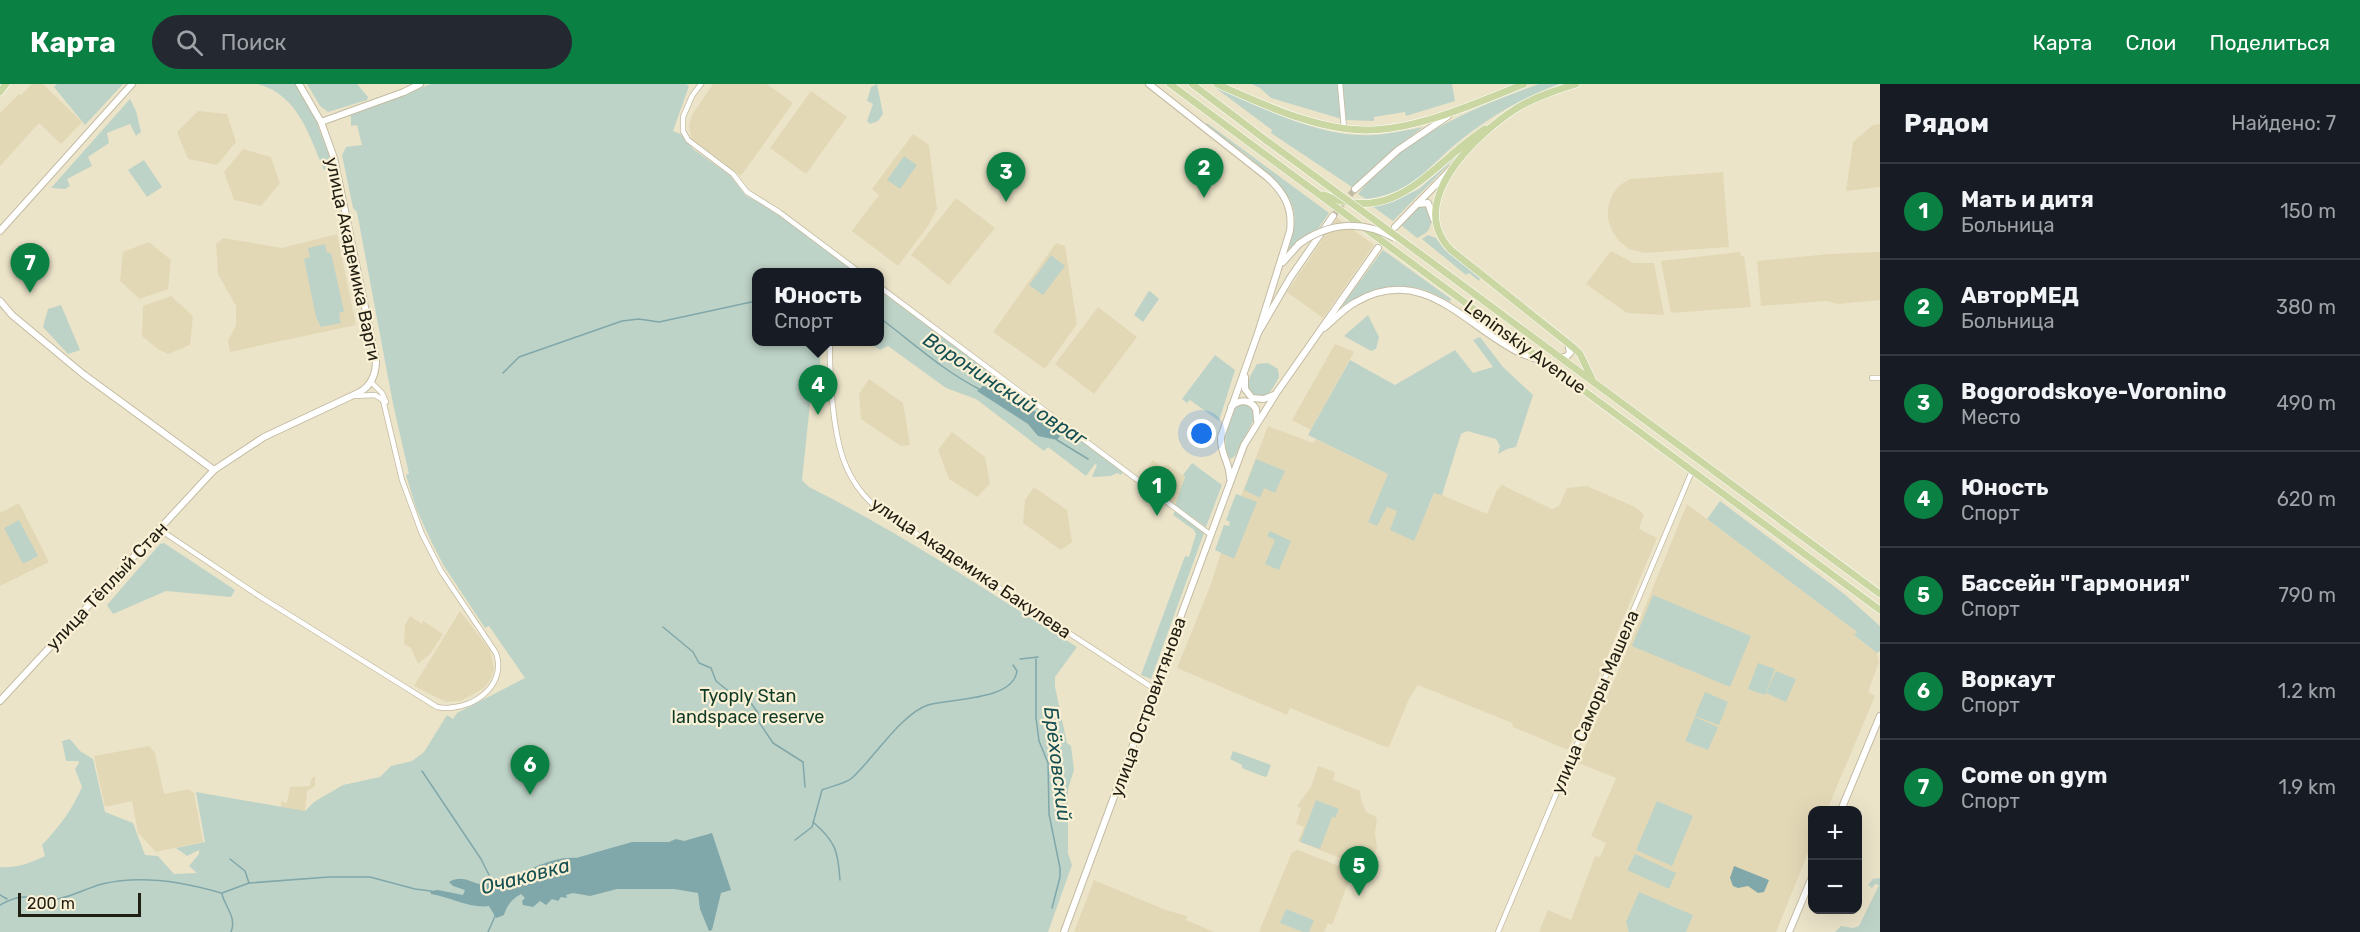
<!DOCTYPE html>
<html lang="ru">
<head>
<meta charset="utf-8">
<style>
	:root { --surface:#171b24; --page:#242831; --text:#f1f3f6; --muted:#9ea1a6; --line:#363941; --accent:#0b8043 }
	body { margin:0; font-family:Rubik,sans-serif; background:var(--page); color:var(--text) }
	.controls { position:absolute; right:18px; bottom:18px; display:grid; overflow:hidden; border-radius:12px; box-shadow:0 6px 24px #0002 }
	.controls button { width:54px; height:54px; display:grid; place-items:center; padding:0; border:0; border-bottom:2px solid var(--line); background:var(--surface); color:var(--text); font:30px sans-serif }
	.scale { position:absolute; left:18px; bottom:15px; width:123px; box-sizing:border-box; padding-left:6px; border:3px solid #211e14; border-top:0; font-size:16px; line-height:21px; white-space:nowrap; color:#211e14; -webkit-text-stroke:4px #faf1d6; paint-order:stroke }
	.you { position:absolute; left:1202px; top:350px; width:21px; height:21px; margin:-15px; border:4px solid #fff; border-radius:50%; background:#1a73e8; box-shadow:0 0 0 9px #1a73e833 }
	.badge { display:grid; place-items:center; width:39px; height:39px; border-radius:50%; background:var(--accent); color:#fff; font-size:20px; font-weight:700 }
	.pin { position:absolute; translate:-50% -50px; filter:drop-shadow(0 2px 3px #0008) }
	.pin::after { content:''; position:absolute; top:32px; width:21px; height:18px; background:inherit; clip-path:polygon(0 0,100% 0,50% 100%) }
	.popup { position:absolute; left:752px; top:184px; width:132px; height:78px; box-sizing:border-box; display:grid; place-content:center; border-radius:12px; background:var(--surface); filter:drop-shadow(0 2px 4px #0005); font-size:20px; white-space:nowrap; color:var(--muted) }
	.popup b { font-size:22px; color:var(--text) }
	.popup::after { content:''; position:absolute; left:50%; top:100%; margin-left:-12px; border:12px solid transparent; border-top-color:var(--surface) }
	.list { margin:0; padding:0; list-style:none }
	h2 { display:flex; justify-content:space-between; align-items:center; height:78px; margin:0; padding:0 24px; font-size:26px }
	h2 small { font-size:20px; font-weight:400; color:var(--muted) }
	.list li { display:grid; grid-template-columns:39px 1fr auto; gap:18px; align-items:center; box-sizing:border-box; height:96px; padding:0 24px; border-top:2px solid var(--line) }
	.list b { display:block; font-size:22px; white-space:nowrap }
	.list p { margin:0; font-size:20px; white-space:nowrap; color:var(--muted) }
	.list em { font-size:20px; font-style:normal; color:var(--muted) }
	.icon { flex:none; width:33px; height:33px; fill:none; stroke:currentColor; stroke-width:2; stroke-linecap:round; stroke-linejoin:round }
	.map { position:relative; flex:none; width:1880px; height:848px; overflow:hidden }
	header { display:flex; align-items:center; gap:36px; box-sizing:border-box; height:84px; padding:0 30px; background:var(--accent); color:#fff }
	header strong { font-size:28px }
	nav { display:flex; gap:33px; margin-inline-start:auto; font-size:21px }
	.search { width:420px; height:54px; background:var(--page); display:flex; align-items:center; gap:15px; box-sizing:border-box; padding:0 21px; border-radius:33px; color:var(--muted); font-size:22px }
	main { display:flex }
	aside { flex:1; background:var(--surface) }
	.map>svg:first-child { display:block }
</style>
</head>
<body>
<header>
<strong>Карта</strong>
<div class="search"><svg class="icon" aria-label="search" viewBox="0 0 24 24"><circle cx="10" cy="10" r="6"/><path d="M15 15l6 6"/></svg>Поиск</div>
<nav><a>Карта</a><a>Слои</a><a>Поделиться</a></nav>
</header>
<main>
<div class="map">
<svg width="1880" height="848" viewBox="0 0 1880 848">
	<rect width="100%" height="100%" fill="#ece4c9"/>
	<g fill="#e3d8b6">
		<polygon points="32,0 43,0 82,38 61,60 39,39 0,82 0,29 19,10 21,11"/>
		<polygon points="713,0 767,0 793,19 741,92 691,55 689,41 692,31"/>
		<polygon points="811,7 847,33 806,90 770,64"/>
		<polygon points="198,27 227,30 236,58 217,81 188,75 177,48"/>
		<polygon points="1880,40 1880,103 1846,107 1853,58 1873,41"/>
		<polygon points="913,50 929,61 937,125 928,142 898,182 852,147 879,111 872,105"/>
		<polygon points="243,65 271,73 280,99 261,122 234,116 224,88"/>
		<polygon points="1723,88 1729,163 1644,169 1629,165 1619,157 1612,147 1608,135 1608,123 1612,111 1620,101 1630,95"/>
		<polygon points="956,114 995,144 949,201 911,171"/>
		<polygon points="1337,134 1374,161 1323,234 1287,208"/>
		<polygon points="337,150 356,241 230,268 228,257 236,241 236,222 218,190 216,160 223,154 282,164"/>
		<polygon points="149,158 171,176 168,205 140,215 120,197 123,168"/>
		<polygon points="1056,159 1065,162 1077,240 1045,285 993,248"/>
		<polygon points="1611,167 1633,179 1654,179 1664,231 1627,229 1586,200"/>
		<polygon points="1740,168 1741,172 1744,172 1751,223 1671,229 1661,177"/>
		<polygon points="1880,168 1880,216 1838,220 1827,217 1761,222 1757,177 1829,170"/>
		<polygon points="171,212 193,232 190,261 168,270 159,266 142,252 143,222"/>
		<polygon points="1098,223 1137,253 1094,310 1055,280"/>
		<polygon points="1335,260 1354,268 1311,346 1292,336"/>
		<polygon points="869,295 903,319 910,361 901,362 861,335 859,310"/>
		<polygon points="1268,342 1313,359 1316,355 1388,390 1377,442 1386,422 1397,427 1413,457 1435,408 1487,430 1497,406 1502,401 1552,425 1559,422 1567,404 1587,402 1633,422 1644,430 1639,445 1657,454 1568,666 1513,643 1512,639 1418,601 1409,615 1389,663 1383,662 1290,624 1287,631 1177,584 1211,500 1231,438"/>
		<polygon points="952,348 985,373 990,400 977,413 949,395 938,366"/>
		<polygon points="1153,376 1161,382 1168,381 1185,393 1175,421 1139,394"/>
		<polygon points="1034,403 1067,426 1072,458 1061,466 1023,439 1025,416"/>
		<polygon points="19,419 49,478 0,502 0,429"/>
		<polygon points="1687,420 1857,548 1855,552 1877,569 1879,578 1868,608 1875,612 1827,726 1812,726 1812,759 1776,848 1539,848 1548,826 1571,836 1595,772 1600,773 1606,759 1591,752 1616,694 1578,679 1627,567"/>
		<polygon points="460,527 490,566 494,585 490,596 484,604 461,617 446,618 414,602"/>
		<polygon points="410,532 422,540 423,537 443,550 430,570 418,580 411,564 404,560 405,541"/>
		<polygon points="149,662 155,669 164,710 188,705 194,709 203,758 156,768 138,749 132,717 105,723 94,672"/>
		<polygon points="1318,682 1335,688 1333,696 1360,707 1361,715 1366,728 1375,732 1377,736 1375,749 1377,764 1371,781 1354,780 1298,757 1304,743 1296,740 1301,724 1297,722 1311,703"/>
		<polygon points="315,692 315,702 307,707 305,727 281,724 281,717 287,719 290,703 310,702 311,695"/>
		<polygon points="1298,766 1349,786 1346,796 1349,797 1332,841 1328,839 1324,848 1259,848 1292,768"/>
		<polygon points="1094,796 1166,826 1187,832 1186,836 1214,848 1074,848"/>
	</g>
	<g fill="#bed3c7">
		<polygon points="57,0 123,0 85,41 54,3"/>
		<path d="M 258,0 L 296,0 L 312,26 L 333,82 L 324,86 C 309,51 298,11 258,0 Z"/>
		<polygon points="307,0 357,0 368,13 367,16 328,28 320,22"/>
		<path d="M 431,0 L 686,0 L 689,2 L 673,47 L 681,50 L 693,65 L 731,92 L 745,111 L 780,131 L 856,188 L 756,188 L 756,258 L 821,258 L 820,282 L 814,282 L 802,396 L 809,403 C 903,450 988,508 1077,563 L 1055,593 L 1055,603 L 1067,659 L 1071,662 L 1074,686 L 1068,705 L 1068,769 L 1072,781 L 1048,848 L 0,848 L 0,783 C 15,785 32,778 45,772 L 42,761 C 59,743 72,726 82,703 L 75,685 L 79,679 L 78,677 L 66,677 L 62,657 L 70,655 L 80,667 L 93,675 L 105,728 L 133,739 L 145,771 L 158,772 L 174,790 L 197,789 L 189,782 L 199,770 L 199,766 L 187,772 L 176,764 L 205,758 L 196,708 L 305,727 L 314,718 L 343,701 L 380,693 L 391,682 L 412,677 L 424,668 L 447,631 L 453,635 L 457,629 L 525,594 L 489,542 L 485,544 L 444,482 L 432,459 L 416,424 L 406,391 L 409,390 L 393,320 L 357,128 L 353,124 L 342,71 L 346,63 L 362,61 L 357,41 L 351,42 L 351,31 Z"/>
		<polygon points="877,0 883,30 878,37 870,40 867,37 873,20 867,17 871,3"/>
		<polygon points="1252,0 1452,0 1455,17 1406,32 1405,28 1374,33 1374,37 1345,36 1271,14 1260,4"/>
		<path d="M 1539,0 L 1559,0 C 1524,13 1492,31 1462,55 C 1427,82 1415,109 1366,115 L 1358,110 C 1404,52 1472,24 1539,0 Z"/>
		<path d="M 1213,2 C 1260,23 1320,54 1373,51 C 1390,50 1407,46 1423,43 L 1389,69 L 1352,103 L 1271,49 L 1272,46 Z"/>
		<polygon points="130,15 136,27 141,48 136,52 130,40 107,49 109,59 88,73 92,82 67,95 70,102 65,105 51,104"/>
		<path d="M 1207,39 L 1329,129 L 1318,145 L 1308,150 L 1288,166 C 1292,153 1297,138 1293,124 C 1286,95 1230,60 1206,41 Z"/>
		<polygon points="1458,71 1393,137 1372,122 1393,117 1419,105"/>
		<polygon points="904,72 917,81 900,105 887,96"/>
		<polygon points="144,76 162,103 147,113 128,86"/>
		<path d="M 1420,122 C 1430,123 1434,136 1429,145 C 1427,149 1422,151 1417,154 L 1401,141 Z"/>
		<polygon points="1428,151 1436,154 1444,165 1480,194 1479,197 1469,189 1466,191 1422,155"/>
		<polygon points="325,160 327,169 331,169 344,227 339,229 341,239 321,243 316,233 304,175 310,173 308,164"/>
		<path d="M 1383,166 L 1451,215 L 1450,218 C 1410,194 1379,199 1341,223 Z"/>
		<polygon points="1051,171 1065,182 1043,211 1029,201"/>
		<polygon points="880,206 1123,387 1121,391 1117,389 1111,392 1092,393 1097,381 1095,380 1086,392 1048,363 1044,367 976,315 946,304 888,262 880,266 868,258 880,258"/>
		<polygon points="1148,208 1150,207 1159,215 1143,238 1134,231"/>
		<polygon points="61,221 80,266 68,270 43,243 48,225"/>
		<polygon points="1368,231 1379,253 1376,265 1371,267 1344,252"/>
		<polygon points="1480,253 1503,283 1533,311 1516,363 1507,365 1498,370 1500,362 1496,355 1467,347 1461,350 1442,411 1434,409 1414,457 1390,446 1397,427 1387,423 1377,442 1368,438 1388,390 1308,351 1350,276 1395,301 1455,266 1473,289 1493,283 1473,256"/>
		<polygon points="1215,271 1235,286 1219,337 1190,316 1187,319 1182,315"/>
		<path d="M 1268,279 L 1278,285 L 1279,293 C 1275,300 1272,307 1266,312 C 1263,314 1260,313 1257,312 C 1240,307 1251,290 1257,280 Z"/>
		<polygon points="1245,319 1254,324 1255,333 1235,372 1231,375 1226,371 1225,350 1236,322"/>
		<polygon points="1256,375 1285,387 1275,409 1264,404 1260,414 1244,406"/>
		<polygon points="1192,379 1222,401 1206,443 1175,421 1185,393 1183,391"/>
		<polygon points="1236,410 1257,418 1234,475 1215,466 1224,441 1229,442 1230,438 1226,436"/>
		<polygon points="1720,417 1843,509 1880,542 1880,567 1877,569 1854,551 1857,548 1707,435"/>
		<polygon points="1175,427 1204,449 1151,595 1141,591 1185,472 1189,473 1196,450 1194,446 1173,431"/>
		<polygon points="19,436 38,472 23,480 4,444"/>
		<polygon points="1270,447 1291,457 1279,486 1265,480 1275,456 1267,452"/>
		<polygon points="164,459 235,506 231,513 166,507 113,530 107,521 160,460"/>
		<polygon points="1653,511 1751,552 1730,603 1632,562"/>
		<polygon points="1758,579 1775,585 1765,611 1748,605"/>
		<polygon points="1776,587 1796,595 1786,618 1766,609"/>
		<polygon points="1705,608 1728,618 1719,641 1695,632"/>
		<polygon points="1695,633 1718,643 1708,666 1685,657"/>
		<polygon points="1233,667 1271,681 1267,692 1265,693 1242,684 1242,681 1230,675"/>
		<polygon points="1316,716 1339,725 1335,734 1332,733 1320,765 1300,758"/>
		<polygon points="1657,717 1693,732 1672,782 1636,766"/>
		<polygon points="1635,770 1676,789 1669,805 1627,786"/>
		<polygon points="1880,794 1880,848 1835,848 1841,842 1853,844 1859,842 1879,801 1875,800 1872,804 1868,801 1873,795"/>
		<polygon points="1639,808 1693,831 1686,848 1629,848 1626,838"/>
		<polygon points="1286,825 1314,836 1309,848 1303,848 1280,839"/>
	</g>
	<g fill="#80a7aa">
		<path d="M 983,302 C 998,305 1054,336 1063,348 L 1057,356 L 1038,352 L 1028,340 L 977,307 Z"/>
		<path d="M 712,749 L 731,806 L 721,809 L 712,846 L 709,847 L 700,825 L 698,809 L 674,805 L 617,805 L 590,812 L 573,809 L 566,811 L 567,814 L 561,813 L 558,817 L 552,815 L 546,821 L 540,817 L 533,823 L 523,821 L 522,817 L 525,814 L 521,810 C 512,815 507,821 504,831 L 496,834 L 489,822 C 472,825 449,813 431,810 L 430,807 L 438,806 L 463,811 L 465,806 L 453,802 L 449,798 C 465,788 476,805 489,799 L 487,792 C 491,793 496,795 501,794 C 527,790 549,772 576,774 L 632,758 L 669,758 L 676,755 L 684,757 Z"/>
		<polygon points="1734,782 1769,796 1764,808 1758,809 1748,802 1738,804 1733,802 1730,794"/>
	</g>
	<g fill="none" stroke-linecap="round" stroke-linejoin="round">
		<g stroke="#80a7aa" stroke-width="1.5">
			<path d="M 880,234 C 912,258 942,286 979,305"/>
			<polyline points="503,289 519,273 622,237 639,235 659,238 756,217"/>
			<polyline points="1057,356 1088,375"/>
			<polyline points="663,543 693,568 699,579 711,584 716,597 732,610 741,605 758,629 759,638 773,659 803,678 805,703"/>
			<polyline points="1020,575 1038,573"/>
			<polyline points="1036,575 1036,634 1039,657 1048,679 1049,730 1060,784 1060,793 1052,824"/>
			<polyline points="422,687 481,775 489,791"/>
			<path d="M 813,738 C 836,758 838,767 840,796"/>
			<path d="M 795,756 L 812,743 L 822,706 C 831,702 845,700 852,694 C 874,674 901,630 928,621 C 951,614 1013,617 1017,587 L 1013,581"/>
			<polyline points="230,775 245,787 249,799"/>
			<polyline points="222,809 249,799 329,793 370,793 415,805 431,807"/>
			<path d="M 222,810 C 225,823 237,833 231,848"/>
			<polyline points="0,811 7,815"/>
			<path d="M 0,821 C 29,804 35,820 58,815 C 73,812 87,804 102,800 C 140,791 184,798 221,809"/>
			<polyline points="488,848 496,830"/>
		</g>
		<polyline stroke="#c3bca5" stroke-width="6" stroke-dasharray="6 3" stroke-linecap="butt" points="1333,132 1355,105"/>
		<g stroke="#c3bba2" stroke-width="6">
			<g id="street">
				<polyline points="701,0 692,12 683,33 683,47 688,56 733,90 747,108 779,128 859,188"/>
				<polyline points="1340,0 1344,44"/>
				<polyline points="880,203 1211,451"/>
				<path d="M 830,258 C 829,276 831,295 832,314 C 836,358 843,398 880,426 L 1153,604"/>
				<polyline points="1872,294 1880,294"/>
				<polyline points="371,298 382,309 386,318"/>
				<path d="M 159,445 L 259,512 L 437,623 C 468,629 508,604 496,569 L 441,487 L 422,450 L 402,396 L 383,316 L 375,311 L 355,312"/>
				<polyline points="1498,848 1692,387"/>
			</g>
		</g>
		<g stroke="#c3bba2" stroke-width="8">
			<g id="secondary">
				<path d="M 1149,0 L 1267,93 C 1284,108 1293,124 1290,147 L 1258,249"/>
				<polyline points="321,38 404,8 420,0"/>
				<polyline points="1355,105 1398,66 1448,32"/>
				<polyline points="1417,120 1428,119 1434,136"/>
				<polyline points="1395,143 1451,85"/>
				<polyline points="0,147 132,0"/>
				<polyline points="1283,178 1299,160"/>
				<polyline points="0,217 12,231 83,290 214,386"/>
				<polyline points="1481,241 1503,248"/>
				<path d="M 1324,244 C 1335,235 1344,224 1356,218 C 1424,179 1466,243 1520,269 C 1527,272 1535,274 1542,277"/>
				<polyline points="1560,273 1566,273 1570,269 1568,259"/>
				<polyline points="1245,293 1245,305 1252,314 1264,315 1274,311"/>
				<path d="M 1231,323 C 1239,315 1250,315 1256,325 L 1257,336"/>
				<path d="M 1230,394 C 1230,379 1220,370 1221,353 L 1258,249 L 1290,194 L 1333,132"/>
				<path d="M 0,617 L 214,386 L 264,353 L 360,308 C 372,301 376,290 376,276 L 334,74 L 321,38 L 299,0"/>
				<polyline points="1841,726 1880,632"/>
				<polyline points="1064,848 1244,361 1277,308 1378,164"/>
				<polyline points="1789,848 1812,793"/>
			</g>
		</g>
		<g stroke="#fff" stroke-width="8">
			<g id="primary">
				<polyline points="1170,0 1880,526"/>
				<polyline points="1192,0 1267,57"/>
				<path d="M 1217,0 C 1262,20 1316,46 1366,46 C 1418,46 1476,19 1524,0"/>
				<path d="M 1576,0 C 1557,6 1535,13 1517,24 C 1476,50 1404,118 1451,166 L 1574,264 L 1580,270 L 1592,295"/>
				<polyline points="0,8 6,0"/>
				<path d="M 1324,111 C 1398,143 1432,79 1485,45"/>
				<polyline points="1411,163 1880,510"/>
			</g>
		</g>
		<use href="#street" stroke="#fff" stroke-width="4.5"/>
		<use href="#secondary" stroke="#fff" stroke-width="6"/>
		<use href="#primary" stroke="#cbd7a3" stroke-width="7"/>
		<g stroke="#c3bba2" stroke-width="8" stroke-linecap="butt">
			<path id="secondary-bridge" d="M 1299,160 C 1329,138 1362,136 1395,154"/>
		</g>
		<g stroke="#fff" stroke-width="8" stroke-linecap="butt">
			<polyline id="primary-bridge" points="1267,57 1411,163"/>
		</g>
		<use href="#secondary-bridge" stroke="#fff" stroke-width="6"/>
		<use href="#primary-bridge" stroke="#cbd7a3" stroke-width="7"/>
	</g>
	<g text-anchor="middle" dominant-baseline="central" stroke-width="4.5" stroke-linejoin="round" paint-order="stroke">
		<g font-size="18" fill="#211e14" stroke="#faf1d6">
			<text transform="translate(353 175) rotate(78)">улица Академика Варги</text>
			<text transform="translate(1525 263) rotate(36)">Leninskiy Avenue</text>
			<text transform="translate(971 484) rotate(34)">улица Академика Бакулева</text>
			<text transform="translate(107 502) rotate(-47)">улица Тёплый Стан</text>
			<text transform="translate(1595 618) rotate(-67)">улица Саморы Машела</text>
			<text transform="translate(1148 623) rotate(-70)">улица Островитянова</text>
		</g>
		<g font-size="18" fill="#0f3a28" stroke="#faf1d6">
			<text x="748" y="612">Tyoply Stan<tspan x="748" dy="21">landspace reserve</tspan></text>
		</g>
		<g font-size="20" font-style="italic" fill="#165053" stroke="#faf1d6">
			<text transform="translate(1005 305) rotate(33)">Воронинский овраг</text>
			<text transform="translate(1058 680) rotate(83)">Брёховский</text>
			<text transform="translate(525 792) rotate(-15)">Очаковка</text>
		</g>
	</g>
</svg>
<div class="controls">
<button>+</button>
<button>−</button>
</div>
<div class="scale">200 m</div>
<div class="you"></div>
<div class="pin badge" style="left:1157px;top:432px">1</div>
<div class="pin badge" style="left:1204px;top:114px">2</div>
<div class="pin badge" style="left:1006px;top:118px">3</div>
<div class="pin badge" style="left:818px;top:331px">4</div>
<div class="popup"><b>Юность</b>Спорт</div>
<div class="pin badge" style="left:1359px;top:812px">5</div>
<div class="pin badge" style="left:530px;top:711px">6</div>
<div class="pin badge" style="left:30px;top:209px">7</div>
</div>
<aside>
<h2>Рядом<small>Найдено: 7</small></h2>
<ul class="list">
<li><span class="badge">1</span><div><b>Мать и дитя</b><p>Больница</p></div><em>150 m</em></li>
<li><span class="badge">2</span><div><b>АвторМЕД</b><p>Больница</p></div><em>380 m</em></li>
<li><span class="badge">3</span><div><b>Bogorodskoye-Voronino</b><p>Место</p></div><em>490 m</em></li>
<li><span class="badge">4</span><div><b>Юность</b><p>Спорт</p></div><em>620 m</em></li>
<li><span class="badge">5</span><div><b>Бассейн &quot;Гармония&quot;</b><p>Спорт</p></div><em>790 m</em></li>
<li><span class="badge">6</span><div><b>Воркаут</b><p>Спорт</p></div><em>1.2 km</em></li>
<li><span class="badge">7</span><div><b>Come on gym</b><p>Спорт</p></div><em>1.9 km</em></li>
</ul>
</aside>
</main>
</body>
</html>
